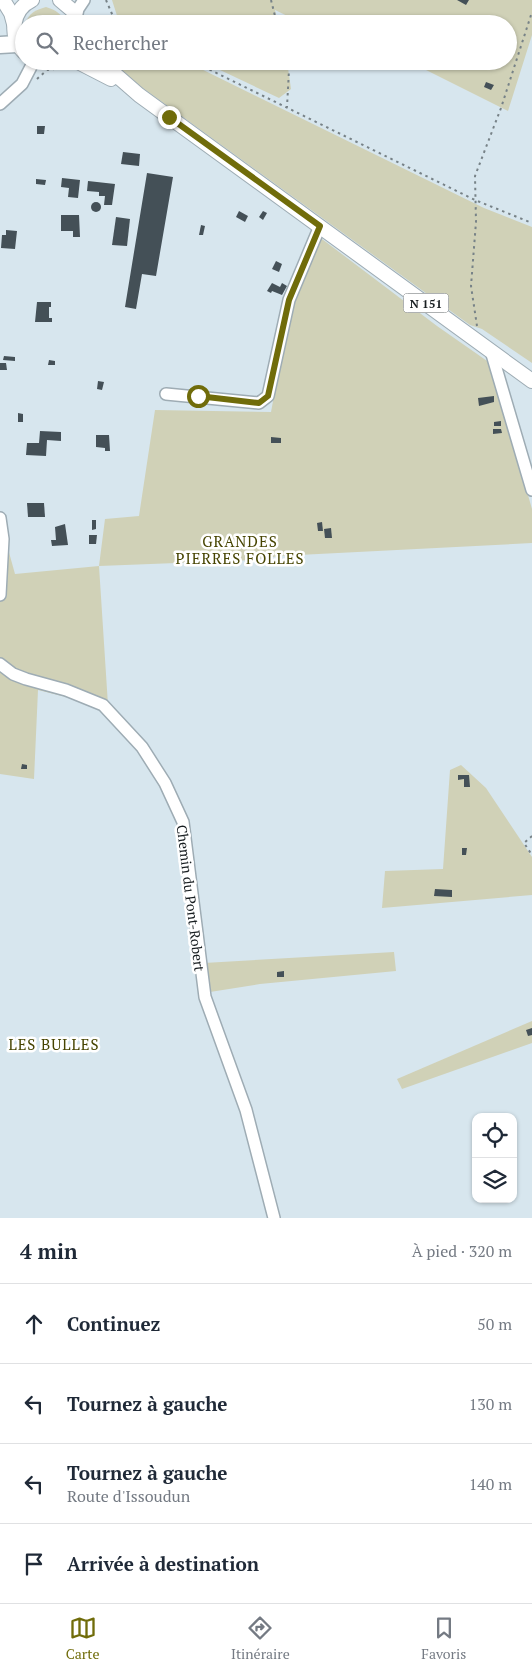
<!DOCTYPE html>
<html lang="fr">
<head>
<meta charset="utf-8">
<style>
	:root { --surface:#fff; --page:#f6f6f7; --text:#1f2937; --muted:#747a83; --line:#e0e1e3; --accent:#706c0a }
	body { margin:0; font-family:"PT Serif",serif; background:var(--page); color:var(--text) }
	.controls { position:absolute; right:15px; bottom:15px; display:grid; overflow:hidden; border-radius:10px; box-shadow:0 1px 4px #0004 }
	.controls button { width:45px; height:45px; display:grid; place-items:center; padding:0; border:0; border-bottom:1px solid var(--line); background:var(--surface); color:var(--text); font:25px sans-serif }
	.stop { position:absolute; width:15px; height:15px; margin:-11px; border:4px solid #706c0a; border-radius:50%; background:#fff }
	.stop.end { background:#706c0a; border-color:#fff; box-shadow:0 1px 5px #0008 }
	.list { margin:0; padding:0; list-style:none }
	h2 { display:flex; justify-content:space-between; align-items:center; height:65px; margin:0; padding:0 20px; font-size:21px }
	h2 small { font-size:16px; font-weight:400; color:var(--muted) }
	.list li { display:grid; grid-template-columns:32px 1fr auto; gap:15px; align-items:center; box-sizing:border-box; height:80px; padding:0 20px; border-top:1px solid var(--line) }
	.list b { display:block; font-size:19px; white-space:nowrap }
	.list p { margin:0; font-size:16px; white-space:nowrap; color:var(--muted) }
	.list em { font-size:16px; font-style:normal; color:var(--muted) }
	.icon { flex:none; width:28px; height:28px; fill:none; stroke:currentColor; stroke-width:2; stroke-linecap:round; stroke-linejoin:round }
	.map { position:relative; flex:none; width:532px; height:1218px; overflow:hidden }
	.search { position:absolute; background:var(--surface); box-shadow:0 1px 4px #0004; left:15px; right:15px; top:15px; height:55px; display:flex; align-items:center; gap:12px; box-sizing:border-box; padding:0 18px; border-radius:28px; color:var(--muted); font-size:19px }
	.sheet { height:385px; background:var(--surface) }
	nav { display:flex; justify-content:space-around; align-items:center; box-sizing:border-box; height:70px; border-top:1px solid var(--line); background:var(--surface); font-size:14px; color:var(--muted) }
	nav a { display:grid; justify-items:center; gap:2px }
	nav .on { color:var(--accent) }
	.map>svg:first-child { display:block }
</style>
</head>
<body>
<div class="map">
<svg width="532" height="1218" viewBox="0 0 532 1218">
	<rect width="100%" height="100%" fill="#d7e6ee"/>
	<g fill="#d0d1b7">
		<polygon points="112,0 532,0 532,35 508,111 408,61 508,61 508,24 304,24 275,10 278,24 122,24 119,22"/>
		<path d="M 46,7 C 56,10 62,14 66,24 L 25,24 C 29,13 35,10 46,7 Z"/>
		<polygon points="109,61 185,61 484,208 532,227 532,363 482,329 470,325 140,86"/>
		<polygon points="201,61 287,61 291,89 279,98"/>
		<polygon points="318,236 437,326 490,363 532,509 532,543 279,556 254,560 99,566 108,705 90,703 38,690 34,779 0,774 0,520 15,574 99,566 105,519 139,516 155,410 271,412 287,326"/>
		<polygon points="461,765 486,788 532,857 532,895 382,908 385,871 443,869 450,770"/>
		<polygon points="394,952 396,971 260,984 210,992 204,963"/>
		<polygon points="532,1021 532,1043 402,1089 397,1079"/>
	</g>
	<g fill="#445057">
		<polygon points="457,0 469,0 466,5"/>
		<polygon points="130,16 132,23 128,24 126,17"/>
		<polygon points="486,82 494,85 491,90 484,87"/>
		<polygon points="37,126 45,126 44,134 37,134"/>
		<polygon points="123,152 140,154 139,166 121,164"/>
		<polygon points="147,173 173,177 156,276 142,274 136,309 125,307"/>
		<polygon points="62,178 80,180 78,198 68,197 69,188 61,187"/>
		<polygon points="36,179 46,180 45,185 36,184"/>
		<polygon points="88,181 115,184 112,205 104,205 105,196 99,196 99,192 87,191"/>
		<circle cx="96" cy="207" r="5"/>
		<polygon points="239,211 248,216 245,222 236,217"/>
		<polygon points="263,211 267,213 263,220 259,217"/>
		<polygon points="61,215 79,215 80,237 73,237 73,231 61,231"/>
		<polygon points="116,217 130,219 127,246 112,245"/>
		<polygon points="201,225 205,226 203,235 199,235"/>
		<polygon points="6,230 17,231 15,249 1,248 2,235 6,235"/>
		<polygon points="276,261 282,264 279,272 272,269"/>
		<polygon points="272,283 280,287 282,283 287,286 282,295 272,291 271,293 267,291"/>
		<polygon points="37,302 51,302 51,307 49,307 49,318 52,318 52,322 35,322"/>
		<polygon points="4,356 15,357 15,361 3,360"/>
		<polygon points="49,360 55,361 55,365 48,365"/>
		<polygon points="0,363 6,363 7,370 0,370"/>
		<polygon points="98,381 104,382 102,390 97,389"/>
		<polygon points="494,396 494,402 479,406 478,398"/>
		<polygon points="18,413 23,414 23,422 18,422"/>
		<polygon points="501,421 501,426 494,426 494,422"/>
		<polygon points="493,429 501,429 502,433 493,434"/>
		<polygon points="40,431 61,432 61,441 47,440 46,456 26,455 27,443 39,443"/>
		<polygon points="96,435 109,435 110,451 105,451 105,448 96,447"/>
		<polygon points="271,437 281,438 281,443 271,443"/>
		<polygon points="27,503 44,503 45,517 28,517"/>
		<polygon points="92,520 96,520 96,529 92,530"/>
		<polygon points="322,522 323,531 318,531 317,523"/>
		<polygon points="65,524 68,545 52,546 51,540 56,540 55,527"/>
		<polygon points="331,528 332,538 325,538 324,529"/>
		<polygon points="89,535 97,535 96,544 89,544"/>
		<polygon points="22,764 27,765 27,769 21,769"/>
		<polygon points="458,775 469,775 470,787 464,787 464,779 458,780"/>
		<polygon points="462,848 467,848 466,855 462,855"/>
		<polygon points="435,889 452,890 452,897 434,896"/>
		<polygon points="284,971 284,977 277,977 277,972"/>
		<polygon points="532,1028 532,1035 528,1036 526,1030"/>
	</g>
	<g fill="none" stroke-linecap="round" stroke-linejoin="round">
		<g stroke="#9eacb4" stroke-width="14">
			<g id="minor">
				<polyline points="76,18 78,9 84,0"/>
				<polyline points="0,104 22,84 34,61"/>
				<polyline points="491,351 532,490"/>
				<polyline points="166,394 259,403 268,396 289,300 320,226"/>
				<polyline points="0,518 3,539 0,595"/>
				<polyline points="0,664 13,674 26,679 66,690 103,705 142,747 165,783 183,822 205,997 246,1110 274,1218"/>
			</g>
		</g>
		<g stroke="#9eacb4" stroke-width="16">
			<g id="major">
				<polyline points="3,0 11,13 14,24"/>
				<polyline points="60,0 73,11 77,24"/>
				<path d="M 24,52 C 9,37 11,10 32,0"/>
				<polyline points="76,61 111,79"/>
				<polyline points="100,61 139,95 532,381"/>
			</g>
		</g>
		<g stroke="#9eacb4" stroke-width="19">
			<polyline id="highway" points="0,45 17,44"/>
		</g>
		<g stroke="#778287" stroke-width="2" stroke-dasharray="2.5 4" stroke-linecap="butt">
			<polyline points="106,0 115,21 118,24"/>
			<polyline points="271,0 277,24"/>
			<polyline points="192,61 475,200 532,223"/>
			<polyline points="286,61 289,70 287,107"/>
			<polyline points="37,79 47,70 68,67"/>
			<polyline points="477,326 471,286 476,222 475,176 501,108 532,12"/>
			<polyline points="532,836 524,843 532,855"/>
		</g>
		<use href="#minor" stroke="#fff" stroke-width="11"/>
		<use href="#major" stroke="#fff" stroke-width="14"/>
		<use href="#highway" stroke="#fff" stroke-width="16"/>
	</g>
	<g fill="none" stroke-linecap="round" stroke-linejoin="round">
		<polyline stroke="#706c0a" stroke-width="6" points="169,117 320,226 289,300 268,396 259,403 198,396"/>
	</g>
	<g text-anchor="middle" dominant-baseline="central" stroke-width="5" stroke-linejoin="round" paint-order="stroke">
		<rect fill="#fff" stroke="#5d6264" stroke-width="1" x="403.5" y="293.5" width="45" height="19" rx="4"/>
		<g font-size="12" font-weight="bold" fill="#181e21">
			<text x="426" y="303">N 151</text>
		</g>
		<g font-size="14" fill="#181e21" stroke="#fff">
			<text transform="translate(191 898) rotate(83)">Chemin du Pont-Robert</text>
		</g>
		<g font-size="15" letter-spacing="1" fill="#464401" stroke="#fff">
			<text x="240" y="541">GRANDES<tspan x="240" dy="17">PIERRES FOLLES</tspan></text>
			<text x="54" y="1044">LES BULLES</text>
		</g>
	</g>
</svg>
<div class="controls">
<button><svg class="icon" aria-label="locate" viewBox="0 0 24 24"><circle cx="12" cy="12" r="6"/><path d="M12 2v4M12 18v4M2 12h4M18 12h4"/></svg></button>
<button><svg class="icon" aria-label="layers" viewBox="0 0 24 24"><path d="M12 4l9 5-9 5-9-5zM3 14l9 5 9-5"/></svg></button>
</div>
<div class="stop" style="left:198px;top:396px"></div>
<div class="stop end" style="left:169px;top:117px"></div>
<div class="search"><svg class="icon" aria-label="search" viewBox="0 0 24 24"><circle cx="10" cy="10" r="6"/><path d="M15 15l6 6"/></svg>Rechercher</div>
</div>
<section class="sheet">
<h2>4 min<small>À pied · 320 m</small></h2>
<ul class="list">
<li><svg class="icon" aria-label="ahead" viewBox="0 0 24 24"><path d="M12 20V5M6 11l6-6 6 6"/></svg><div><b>Continuez</b></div><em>50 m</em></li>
<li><svg class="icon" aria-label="left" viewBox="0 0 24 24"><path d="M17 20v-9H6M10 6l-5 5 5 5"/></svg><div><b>Tournez à gauche</b></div><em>130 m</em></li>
<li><svg class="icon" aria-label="left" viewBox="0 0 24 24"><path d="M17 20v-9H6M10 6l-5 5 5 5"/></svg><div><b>Tournez à gauche</b><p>Route d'Issoudun</p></div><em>140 m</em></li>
<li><svg class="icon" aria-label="arrive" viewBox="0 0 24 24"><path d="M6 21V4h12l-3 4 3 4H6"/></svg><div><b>Arrivée à destination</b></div></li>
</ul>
</section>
<nav>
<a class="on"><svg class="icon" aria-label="map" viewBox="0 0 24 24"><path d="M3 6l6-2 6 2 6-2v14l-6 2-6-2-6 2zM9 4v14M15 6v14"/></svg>Carte</a>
<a><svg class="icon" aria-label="directions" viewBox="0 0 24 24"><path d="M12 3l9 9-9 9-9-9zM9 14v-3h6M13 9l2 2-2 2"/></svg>Itinéraire</a>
<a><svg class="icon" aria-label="saved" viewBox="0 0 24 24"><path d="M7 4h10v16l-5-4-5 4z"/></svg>Favoris</a>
</nav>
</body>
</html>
